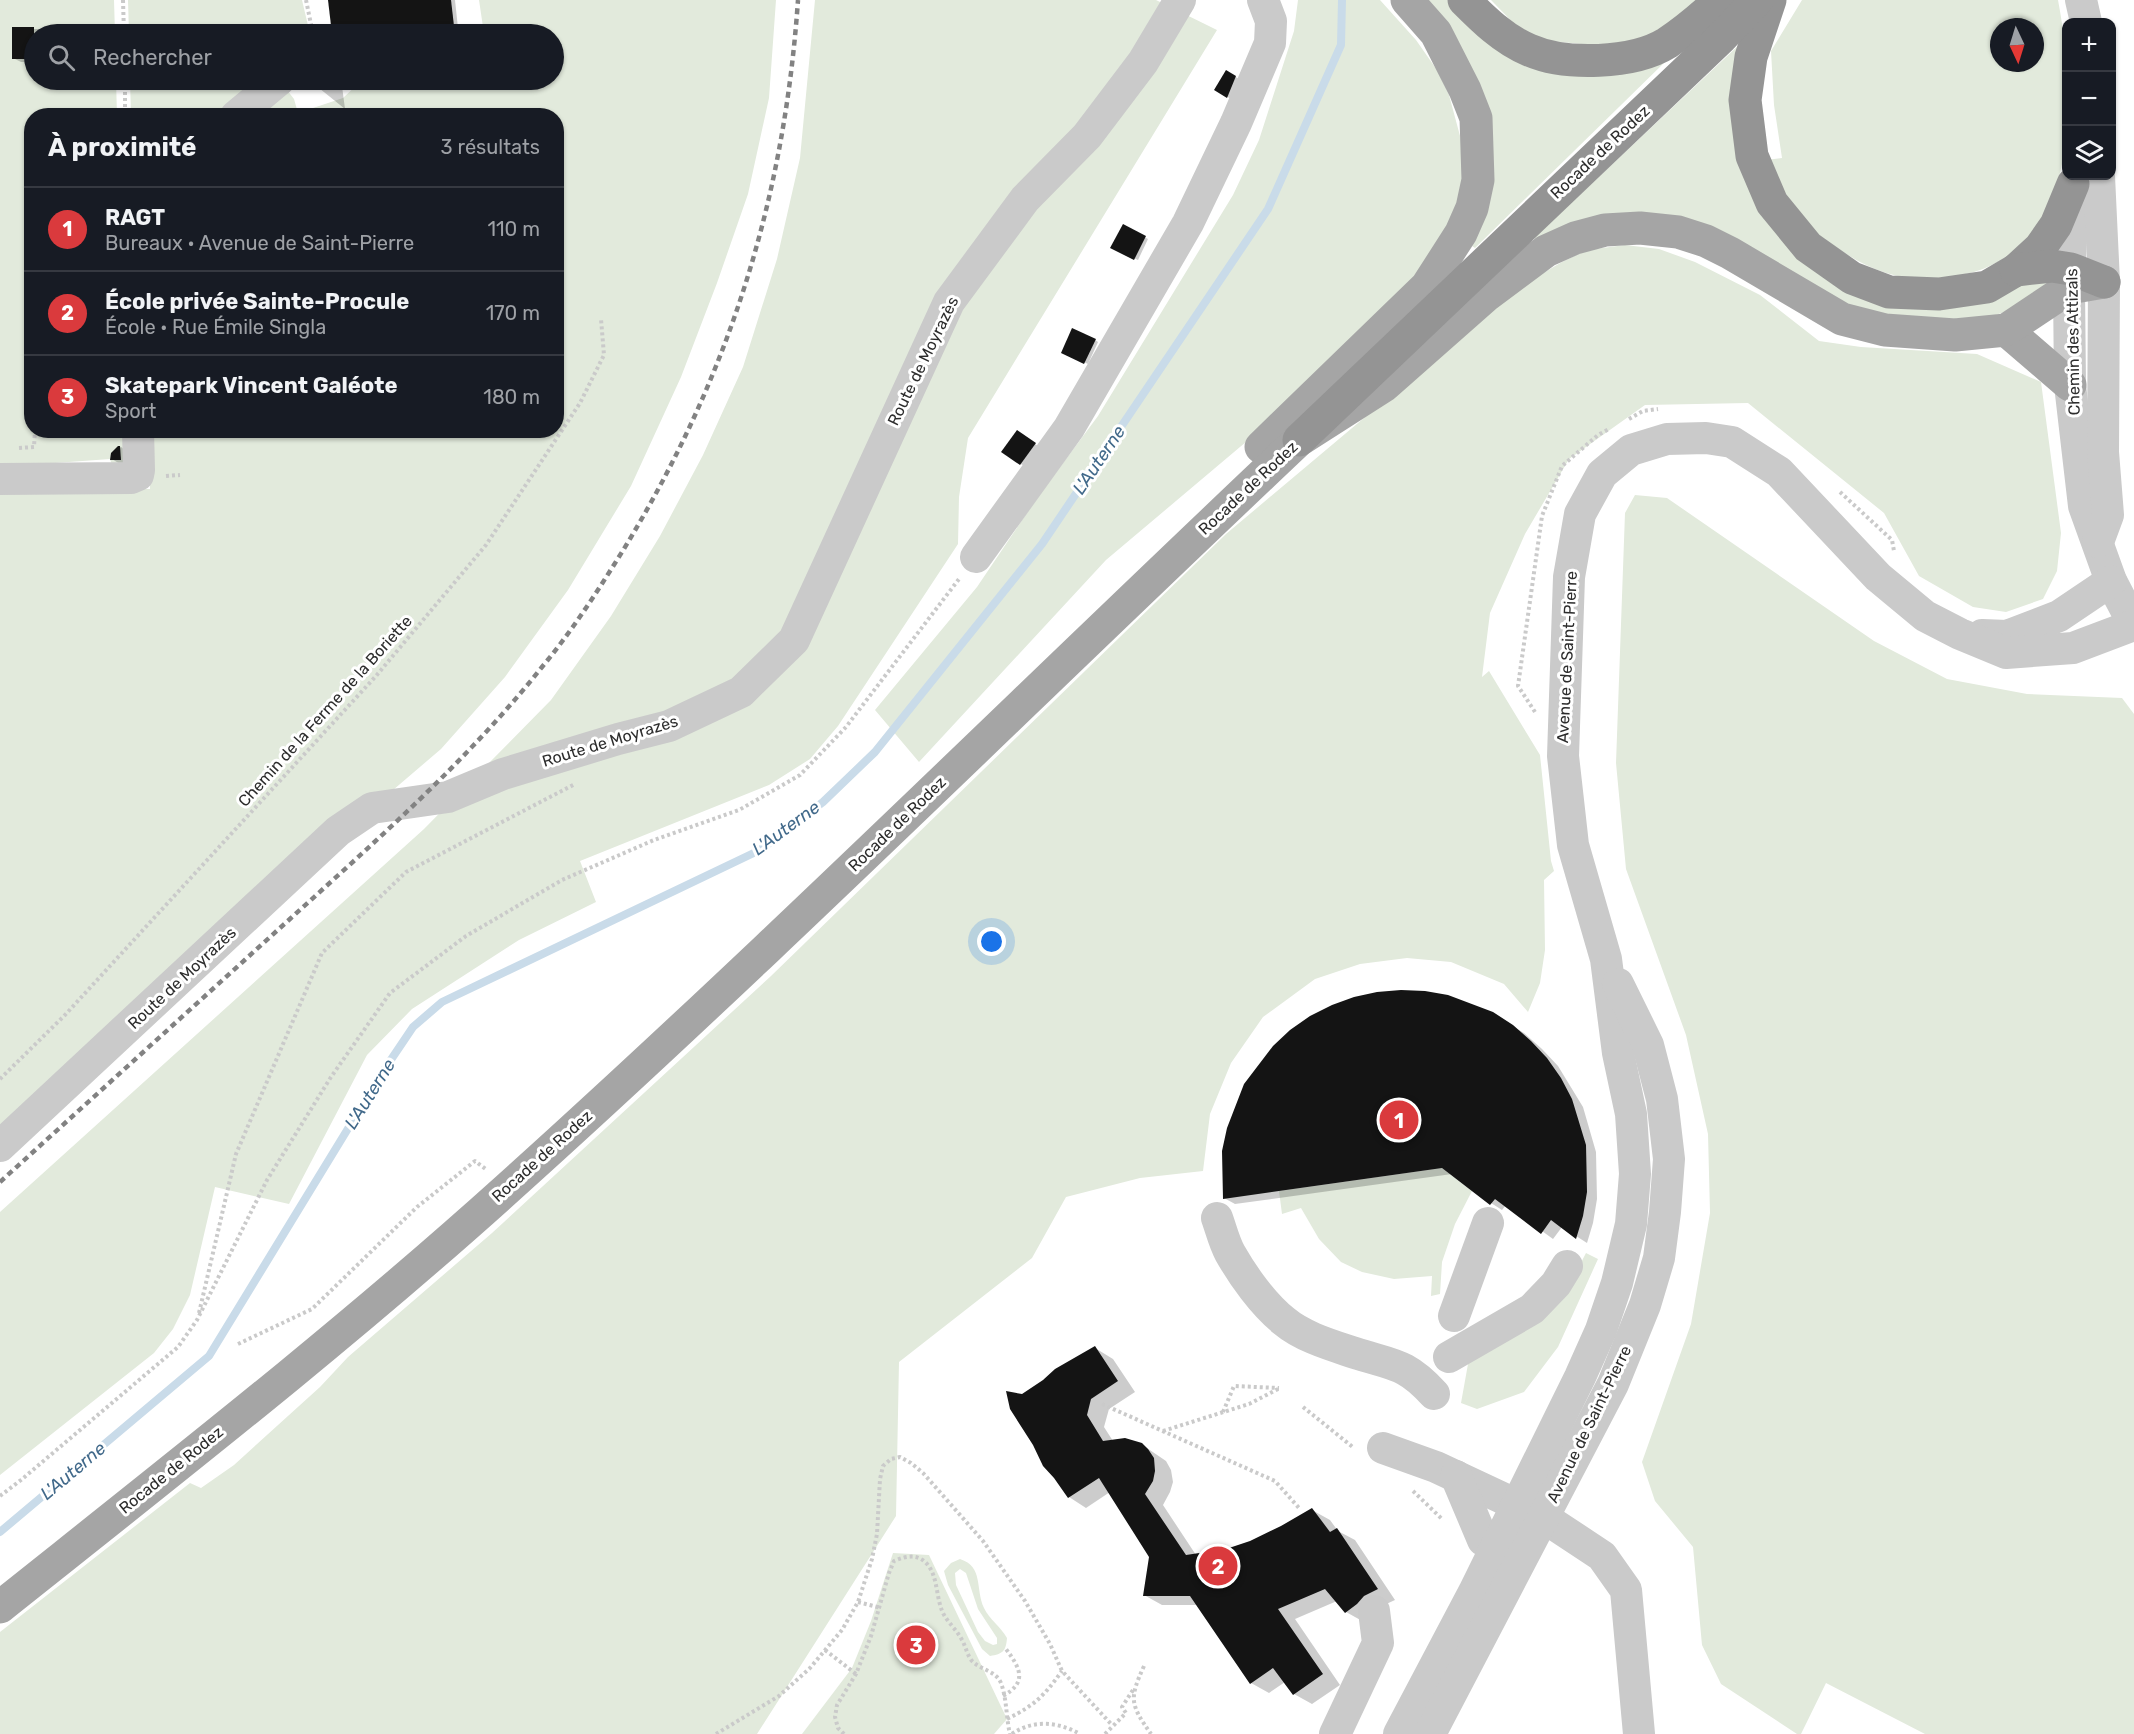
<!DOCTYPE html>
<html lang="fr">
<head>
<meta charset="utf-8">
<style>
	:root { --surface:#171b24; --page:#20242c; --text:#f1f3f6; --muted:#9ea1a6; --line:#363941; --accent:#da3a3d }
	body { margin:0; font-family:Rubik,sans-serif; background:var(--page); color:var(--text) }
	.controls { position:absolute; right:18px; top:18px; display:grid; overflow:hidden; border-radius:12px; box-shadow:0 2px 4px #0004 }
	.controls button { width:54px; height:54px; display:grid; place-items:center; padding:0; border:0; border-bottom:2px solid var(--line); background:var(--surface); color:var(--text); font:30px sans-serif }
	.compass { position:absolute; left:1990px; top:18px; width:54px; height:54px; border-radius:50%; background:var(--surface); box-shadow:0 2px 4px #0004; rotate:176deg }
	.you { position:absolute; left:992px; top:942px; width:21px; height:21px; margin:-15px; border:4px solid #fff; border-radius:50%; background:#1a73e8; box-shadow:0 0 0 9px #1a73e833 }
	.badge { display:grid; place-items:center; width:39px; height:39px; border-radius:50%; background:var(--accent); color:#fff; font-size:20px; font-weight:700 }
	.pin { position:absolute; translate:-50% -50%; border:3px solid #fff; box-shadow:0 2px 6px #0006 }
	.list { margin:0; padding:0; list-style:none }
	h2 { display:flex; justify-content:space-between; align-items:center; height:78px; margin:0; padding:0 24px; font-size:26px }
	h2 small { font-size:20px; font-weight:400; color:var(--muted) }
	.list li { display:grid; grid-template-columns:39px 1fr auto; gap:18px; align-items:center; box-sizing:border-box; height:84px; padding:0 24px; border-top:2px solid var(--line) }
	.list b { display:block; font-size:22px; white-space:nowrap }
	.list p { margin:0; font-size:20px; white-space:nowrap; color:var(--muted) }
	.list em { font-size:20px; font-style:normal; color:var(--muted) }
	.icon { flex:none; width:33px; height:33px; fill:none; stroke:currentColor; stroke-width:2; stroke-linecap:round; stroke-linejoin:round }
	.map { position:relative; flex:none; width:2134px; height:1734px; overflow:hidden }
	.search { position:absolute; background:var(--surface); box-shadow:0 2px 4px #0004; left:24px; top:24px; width:540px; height:66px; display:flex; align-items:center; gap:15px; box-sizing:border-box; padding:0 21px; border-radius:33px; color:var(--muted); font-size:22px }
	.panel { position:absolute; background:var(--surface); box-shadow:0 2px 4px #0004; left:24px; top:108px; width:540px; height:330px; border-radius:24px }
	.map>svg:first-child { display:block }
</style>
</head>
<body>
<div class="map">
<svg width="2134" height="1734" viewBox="0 0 2134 1734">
	<rect width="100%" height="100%" fill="#fff"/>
	<g fill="#e2eadc" fill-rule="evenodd">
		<polygon points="0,0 114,0 115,34 34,34 34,80 116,80 117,115 32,116 32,430 123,431 134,463 112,465 110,459 0,467"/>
		<polygon points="128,0 302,0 310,34 129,34"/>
		<polygon points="479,0 776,0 769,98 748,194 717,283 681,377 631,486 568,590 505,677 441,749 372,808 0,1146 0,488 150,489 148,431 556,430 556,116 252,115 287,90 294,99 298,113 343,98 362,80 554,80 554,34 383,34 483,27"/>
		<polygon points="815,0 1156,0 1217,30 968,438 959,497 958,544 838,726 810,759 769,785 580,861 596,902 519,940 412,1009 367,1055 289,1204 215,1187 190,1295 173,1329 154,1353 0,1475 0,1212 424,829 551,700 611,616 660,536 703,455 743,367 777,259 800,158"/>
		<polygon points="1298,0 1380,0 1416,40 1437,70 1449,95 1463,147 1464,179 1456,213 1424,267 1278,415 1106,560 919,762 875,710 977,587 1037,498 1098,416 1233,195 1259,140 1294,31"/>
		<polygon points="1423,0 1448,0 1483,37 1666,61 1475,248 1472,246 1487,193"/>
		<polygon points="1491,0 1703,0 1658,33 1613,47 1529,39"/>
		<path d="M 1802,0 L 2058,0 C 2071,68 2076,160 2042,222 C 2029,245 1998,265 1974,272 C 1920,286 1881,279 1836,247 C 1829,242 1821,238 1814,231 C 1794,211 1780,186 1766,160 L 1782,158 L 1774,105 L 1771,51 ZM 1999,27 L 2035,27 L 2035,63 L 1999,63 Z"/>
		<polygon points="1741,43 1743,163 1864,293 2046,278 2055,282 2016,308 1990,317 1962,322 1858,311 1710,232 1539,244 1534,238"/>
		<polygon points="130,80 261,80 223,116 131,115"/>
		<polygon points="1625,245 1659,249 1695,262 1760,295 1819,341 1861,347 1977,354 2041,382 2061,533 2057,571 2043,599 2006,612 1973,607 1919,576 1884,513 1748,403 1645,405 1569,459 1525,534 1490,613 1482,677 1489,671 1540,755 1551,861 1554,871 1544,880 1545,950 1540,983 1528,1012 1504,984 1451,962 1407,958 1360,964 1315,979 1263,1017 1231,1063 1210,1114 1203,1171 1140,1178 1066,1197 1032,1258 899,1362 896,1516 757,1734 0,1734 0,1632 190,1483 201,1488 234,1465 320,1387 348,1357 492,1233 771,976 1226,534 1521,286 1562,262 1587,250"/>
		<polygon points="1635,495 1667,498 1874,641 1947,679 2027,694 2122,698 2134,714 2134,1734 1925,1734 1826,1683 1801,1734 1797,1734 1721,1684 1702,1645 1693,1547 1655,1501 1642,1462 1691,1324 1710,1213 1708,1134 1686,1035 1626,869 1616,763 1625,513"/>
		<polygon points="1442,1168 1472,1191 1455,1224 1442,1262 1440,1294 1431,1296 1432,1276 1394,1279 1362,1272 1341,1262 1319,1239 1301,1208 1282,1214 1279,1191"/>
		<polygon points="1586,1253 1598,1259 1558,1347 1524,1392 1477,1409 1461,1403 1468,1364 1572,1280"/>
		<polygon points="893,1553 929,1555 1007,1719 994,1734 802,1734 852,1668 871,1621"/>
		<path d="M 960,1559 C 984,1567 975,1589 984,1608 C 989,1619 1001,1627 1007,1638 C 1006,1651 1003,1654 990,1656 L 982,1649 L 948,1585 L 944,1571 L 951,1563 ZM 960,1569 L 966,1573 L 978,1609 L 997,1638 L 997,1644 L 993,1645 L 985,1641 L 978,1632 L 956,1585 L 955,1573 Z"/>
	</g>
	<g fill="#0003">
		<polygon points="330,0 455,0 458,28 389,34 334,34"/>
		<polygon points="13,29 51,29 59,34 34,34 34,62 21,62 13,58"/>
		<polygon points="1227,72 1239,79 1231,99 1216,90"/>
		<polygon points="309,80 366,80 367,82 342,86 345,109"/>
		<polygon points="1124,226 1148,239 1138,260 1112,248"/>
		<polygon points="1095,340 1098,342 1088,364 1063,352"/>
		<polygon points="1017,432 1038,446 1024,466 1003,452"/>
		<polygon points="121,447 128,452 128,464 120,464 112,459 112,454"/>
		<polygon points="1504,1021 1524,1033 1542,1049 1558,1066 1583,1107 1596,1152 1597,1199 1593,1223 1587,1243 1562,1227 1553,1239 1506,1205 1502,1210 1491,1203 1452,1174 1235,1204 1224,1198"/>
		<polygon points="1095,1348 1113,1359 1135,1392 1109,1409 1104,1427 1113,1441 1141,1444 1166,1461 1171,1470 1173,1482 1170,1492 1163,1505 1196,1555 1226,1550 1251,1542 1312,1510 1330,1520 1338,1531 1355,1540 1395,1600 1382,1606 1364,1622 1346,1612 1337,1601 1295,1619 1340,1685 1312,1704 1294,1694 1285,1682 1269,1693 1251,1683 1198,1605 1162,1605 1144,1595 1151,1556 1110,1492 1086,1508 1069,1497 1023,1396"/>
	</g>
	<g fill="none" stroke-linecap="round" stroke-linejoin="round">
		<polyline stroke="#c9dbe9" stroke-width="8" points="0,1532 209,1356 382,1073 413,1027 442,1002 760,850 823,802 875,752 1042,544 1268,209 1341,45 1342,0"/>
	</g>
	<g fill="#141414">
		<polygon points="328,0 451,0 454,26 365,34 332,34"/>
		<rect x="12" y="27" width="22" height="32"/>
		<polygon points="1226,70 1236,76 1227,98 1214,90"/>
		<polygon points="1123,224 1146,236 1134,260 1110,248"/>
		<polygon points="1072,328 1096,339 1084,364 1061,353"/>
		<polygon points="1017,430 1036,443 1020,465 1001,452"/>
		<polygon points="118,446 120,446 121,460 110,460 111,453"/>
		<polygon points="1401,990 1425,991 1448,995 1493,1012 1513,1025 1531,1041 1547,1058 1561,1078 1572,1099 1586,1145 1587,1192 1583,1216 1576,1239 1551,1220 1541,1234 1495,1199 1490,1205 1442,1168 1223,1199 1222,1151 1227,1128 1244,1084 1273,1046 1290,1030 1310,1016 1332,1005 1354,997 1377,992"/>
		<polygon points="1095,1346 1118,1381 1091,1399 1087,1415 1103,1441 1125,1438 1142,1443 1148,1449 1154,1458 1155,1471 1153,1481 1145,1494 1186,1555 1226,1549 1250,1541 1281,1526 1312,1508 1330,1532 1337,1528 1378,1589 1364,1596 1357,1604 1345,1613 1325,1589 1278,1609 1323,1674 1293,1695 1273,1668 1250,1684 1190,1596 1143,1596 1149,1557 1099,1478 1068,1498 1054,1478 1043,1466 1033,1445 1010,1409 1006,1391 1022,1394 1043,1380 1055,1369"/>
	</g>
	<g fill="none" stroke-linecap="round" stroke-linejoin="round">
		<g stroke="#cacaca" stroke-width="4" stroke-dasharray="3 3" stroke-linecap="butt">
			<polyline points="123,0 124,34"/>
			<polyline points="306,0 313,34"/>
			<polyline points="125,80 125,116"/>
			<polyline points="1629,419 1643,411 1658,409"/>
			<polyline points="19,448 34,447 35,430"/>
			<polyline points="166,476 180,475"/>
			<polyline points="1840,492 1892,540 1894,551"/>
			<polyline points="1535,712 1518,686 1542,516 1562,466 1598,435 1609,429"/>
			<polyline points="0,1079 65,1015 376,676 486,545 580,403 604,355 601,319"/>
			<polyline points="199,1313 236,1154 322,953 406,872 575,784"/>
			<polyline points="238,1344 312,1309 417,1207 475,1161 487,1170"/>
			<polyline points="1102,1404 1275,1481 1299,1508"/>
			<polyline points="1303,1407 1354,1448"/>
			<polyline points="1223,1412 1234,1386 1279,1388"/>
			<polyline points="1163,1431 1249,1404 1280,1388"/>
			<polyline points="1413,1491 1442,1519"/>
			<polyline points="0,1496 21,1480 178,1347 197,1320 267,1180 331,1077 390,993 466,936 562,880 654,840 739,810 800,775 846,727 959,579"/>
			<polyline points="858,1602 881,1608"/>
			<polyline points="913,1628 915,1634"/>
			<polyline points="901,1636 907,1638"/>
			<polyline points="825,1650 856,1674"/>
			<path d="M 1144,1666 C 1129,1699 1130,1704 1151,1734"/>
			<path d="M 1003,1696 C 1028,1682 1020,1668 1006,1649"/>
			<path d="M 1007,1719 C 1035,1705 1043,1697 1062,1671"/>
			<polyline points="716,1734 779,1696 810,1668 842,1630 858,1602 872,1559 877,1534 880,1479 883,1466 891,1459 900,1457 911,1463 923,1473 983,1541 1025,1601 1050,1644 1062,1671 1112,1725"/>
			<path d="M 844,1734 L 838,1728 L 835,1717 L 837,1705 L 856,1674 L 871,1636 L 889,1573 L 894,1561 C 906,1556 918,1553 928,1565 C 938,1578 936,1598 943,1613 C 948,1623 957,1630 962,1640 C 966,1647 967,1655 972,1661 C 981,1670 996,1671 1001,1683 C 1007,1699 1006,1718 1010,1734"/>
			<path d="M 1012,1734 C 1033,1719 1059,1722 1080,1734"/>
			<polyline points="1105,1734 1126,1713 1122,1707 1133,1690"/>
		</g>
		<g stroke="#cacaca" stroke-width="32">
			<polyline points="2081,0 2086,22"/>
			<polyline points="236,116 279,80"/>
			<polyline points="2073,188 2069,288 2070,385 2084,506 2111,581 2134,625"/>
			<polyline points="0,479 131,478 138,475 139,470 138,430"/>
			<polyline points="2098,542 2108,515 2103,452 2104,282 2099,176"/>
			<polyline points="976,557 1069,428 1188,223 1236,123 1270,43 1271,21 1263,0"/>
			<polyline points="1982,635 2007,636 2059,616 2111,581"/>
			<polyline points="0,1146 338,831 372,808 448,797 503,774 618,739 669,726 741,692 794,640 949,302 1025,199 1087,136 1143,62 1180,0"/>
			<path d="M 1217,1218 C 1221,1229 1224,1242 1230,1253 C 1243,1276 1263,1304 1284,1321 C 1303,1337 1331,1345 1355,1353 C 1393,1365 1406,1363 1434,1394"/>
			<polyline points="1454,1316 1488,1223"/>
			<polyline points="1449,1357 1532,1309 1556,1284 1567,1266"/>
			<polyline points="1383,1448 1436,1467 1543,1517 1602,1556 1626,1590 1639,1734"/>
			<polyline points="1456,1476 1483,1540 1514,1555"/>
			<polyline points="1335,1734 1378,1643 1374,1611"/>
			<polyline points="1399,1734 1474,1592 1580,1377 1601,1330 1617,1283 1631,1224 1635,1174 1631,1114 1618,1053 1606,959 1573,845 1563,756 1569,577 1580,514 1602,474 1631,450 1667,439 1706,438 1732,442 1779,472 1878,577 1925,616 1960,634 2006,653 2073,648 2134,625"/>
			<polyline points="1430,1734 1613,1384 1645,1305 1659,1258 1665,1212 1669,1159 1662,1099 1648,1045 1618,984"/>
		</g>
		<g stroke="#a5a5a5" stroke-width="33">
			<polyline points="2006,330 2070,385"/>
			<polyline points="1261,447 1427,286 1461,233 1472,208 1478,180 1476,118 1465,90 1436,33 1407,0"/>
			<path d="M 0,1607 C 172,1470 345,1335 508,1188 C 778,945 1035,689 1299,440 L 1385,385 L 1487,295 L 1546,251 L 1575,238 L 1605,230 L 1640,228 L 1678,232 L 1706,241 L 1730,253 L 1842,319 L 1885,330 L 1955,335 L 2006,330 L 2069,288 L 2104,282"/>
		</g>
		<g stroke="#949494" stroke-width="33">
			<path d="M 1464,0 C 1483,19 1503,39 1529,50 C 1565,66 1633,64 1667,43 C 1685,31 1704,15 1720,0"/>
			<polyline points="1770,0 1751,57 1745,100 1752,156 1772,203 1808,247 1852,278 1889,292 1939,294 1987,287 2016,270 2040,248 2056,225 2073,184"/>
			<polyline points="2016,270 2052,266 2071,269 2104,282"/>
			<polyline points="1299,440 1722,37 1757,0"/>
		</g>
		<path stroke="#828282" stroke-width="4.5" stroke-dasharray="6 4.5" stroke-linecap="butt" d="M 0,1182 C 97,1094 194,1006 291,918 C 378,839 468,760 542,667 C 572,631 597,592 622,552 C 728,379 784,202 798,0"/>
	</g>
	<g text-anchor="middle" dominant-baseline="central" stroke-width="6" stroke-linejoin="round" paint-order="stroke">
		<g font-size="16" fill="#2d2d2d" stroke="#fff">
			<text transform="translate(1600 152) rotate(-43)">Rocade de Rodez</text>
			<text transform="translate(2073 342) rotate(-91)">Chemin des Attizals</text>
			<text transform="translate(923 361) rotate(-64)">Route de Moyrazès</text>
			<text transform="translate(1248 488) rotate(-43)">Rocade de Rodez</text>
			<text transform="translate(1567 657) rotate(-87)">Avenue de Saint-Pierre</text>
			<text transform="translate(325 711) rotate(-48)">Chemin de la Ferme de la Boriette</text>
			<text transform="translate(610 741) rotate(-17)">Route de Moyrazès</text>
			<text transform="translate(897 824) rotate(-44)">Rocade de Rodez</text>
			<text transform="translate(182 978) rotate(-43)">Route de Moyrazès</text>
			<text transform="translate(542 1156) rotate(-42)">Rocade de Rodez</text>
			<text transform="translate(1589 1424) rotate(-64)">Avenue de Saint-Pierre</text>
			<text transform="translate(171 1470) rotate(-39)">Rocade de Rodez</text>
		</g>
		<g font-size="18" font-style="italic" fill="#41698a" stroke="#fff">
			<text transform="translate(1099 460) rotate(-56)">L'Auterne</text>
			<text transform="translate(786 828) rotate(-36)">L'Auterne</text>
			<text transform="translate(370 1094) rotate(-58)">L'Auterne</text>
			<text transform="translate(73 1471) rotate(-40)">L'Auterne</text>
		</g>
	</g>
</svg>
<div class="controls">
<button>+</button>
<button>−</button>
<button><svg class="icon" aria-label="layers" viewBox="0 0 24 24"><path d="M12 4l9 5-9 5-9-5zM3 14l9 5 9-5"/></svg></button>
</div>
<svg class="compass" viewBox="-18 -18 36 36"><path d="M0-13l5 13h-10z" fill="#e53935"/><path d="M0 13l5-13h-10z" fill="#9ea1a6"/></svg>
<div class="you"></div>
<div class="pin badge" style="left:1399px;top:1120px">1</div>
<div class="pin badge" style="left:1218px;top:1566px">2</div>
<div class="pin badge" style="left:916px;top:1645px">3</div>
<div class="search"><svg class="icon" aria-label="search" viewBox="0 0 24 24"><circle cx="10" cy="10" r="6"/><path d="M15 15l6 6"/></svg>Rechercher</div>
<section class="panel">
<h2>À proximité<small>3 résultats</small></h2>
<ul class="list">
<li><span class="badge">1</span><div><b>RAGT</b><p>Bureaux · Avenue de Saint-Pierre</p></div><em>110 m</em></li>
<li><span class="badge">2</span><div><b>École privée Sainte-Procule</b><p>École · Rue Émile Singla</p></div><em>170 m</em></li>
<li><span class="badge">3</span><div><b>Skatepark Vincent Galéote</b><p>Sport</p></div><em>180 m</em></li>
</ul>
</section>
</div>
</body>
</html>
